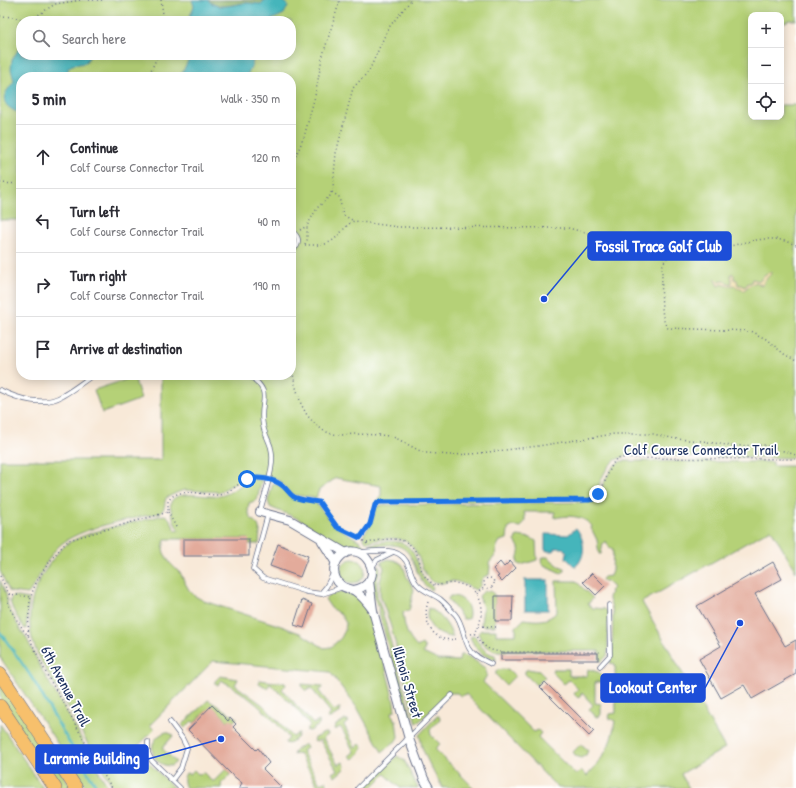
<!DOCTYPE html>
<html lang="en">
<head>
<meta charset="utf-8">
<style>
	:root { --surface:#fff; --page:#f7f7f7; --text:#2b2b33; --muted:#7c7c81; --line:#e1e1e2 }
	body { margin:0; font-family:"Patrick Hand",sans-serif; background:var(--page); color:var(--text) }
	.controls { position:absolute; right:12px; top:12px; display:grid; overflow:hidden; border-radius:8px; box-shadow:0 2px 10px #0003 }
	.controls button { width:36px; height:36px; display:grid; place-items:center; padding:0; border:0; border-bottom:1px solid var(--line); background:var(--surface); color:var(--text); font:20px sans-serif }
	.stop { position:absolute; width:12px; height:12px; margin:-9px; border:3px solid #1a73e8; border-radius:50%; background:#fff }
	.stop.end { background:#1a73e8; border-color:#fff; box-shadow:0 1px 4px #0008 }
	.list { margin:0; padding:0; list-style:none }
	h2 { display:flex; justify-content:space-between; align-items:center; height:52px; margin:0; padding:0 16px; font-size:17px }
	h2 small { font-size:13px; font-weight:400; color:var(--muted) }
	.list li { display:grid; grid-template-columns:26px 1fr auto; gap:12px; align-items:center; box-sizing:border-box; height:64px; padding:0 16px; border-top:1px solid var(--line) }
	.list b { display:block; font-size:15px; white-space:nowrap }
	.list p { margin:0; font-size:13px; white-space:nowrap; color:var(--muted) }
	.list em { font-size:13px; font-style:normal; color:var(--muted) }
	.icon { flex:none; width:22px; height:22px; fill:none; stroke:currentColor; stroke-width:2; stroke-linecap:round; stroke-linejoin:round }
	.map { position:relative; flex:none; width:796px; height:788px; overflow:hidden }
	.search { position:absolute; background:var(--surface); box-shadow:0 2px 10px #0003; left:16px; top:16px; width:280px; height:44px; display:flex; align-items:center; gap:10px; box-sizing:border-box; padding:0 14px; border-radius:16px; color:var(--muted); font-size:15px }
	.panel { position:absolute; background:var(--surface); box-shadow:0 2px 10px #0003; left:16px; top:72px; width:280px; height:308px; border-radius:16px }
	.map>svg:first-child { display:block }
</style>
</head>
<body>
<div class="map">
<svg width="796" height="788" viewBox="0 0 796 788">
	<rect width="100%" height="100%" fill="#fff"/>
	<filter id="ink" filterUnits="userSpaceOnUse"><feTurbulence type="fractalNoise" baseFrequency=".025" numOctaves="2"/><feDisplacementMap in="SourceGraphic" scale="8" xChannelSelector="R" yChannelSelector="G"/><feConvolveMatrix kernelMatrix="1 2 1 2 8 2 1 2 1" color-interpolation-filters="sRGB"/></filter>
	<filter id="wash" filterUnits="userSpaceOnUse"><feTurbulence type="fractalNoise" baseFrequency=".012" numOctaves="4" result="noise"/><feDisplacementMap in="SourceGraphic" scale="16" xChannelSelector="R" yChannelSelector="G"/><feGaussianBlur stdDeviation="0.9" result="paint"/><feColorMatrix in="noise" values="0 0 0 0 0 0 0 0 0 0 0 0 0 0 0 0 0 1.4 0 .05"/><feComposite in="paint" operator="in"/></filter>
	<g filter="url(#wash)">
		<rect width="100%" height="100%" fill="#f8e9d8"/>
		<g fill="#b5d177" stroke="#68806a" fill-rule="evenodd">
			<path d="M 0,0 L 796,0 L 796,20 L 789,20 L 781,24 L 781,15 L 751,15 L 751,117 L 781,117 L 781,105 L 796,105 L 796,458 L 624,455 L 624,457 C 606,460 601,481 595,496 L 592,499 L 383,502 L 375,504 L 381,495 L 381,486 L 336,478 L 319,490 L 316,498 L 294,495 L 288,491 L 281,482 L 272,477 L 251,475 L 219,492 L 184,490 L 176,493 L 166,498 C 164,504 166,508 160,513 C 132,519 78,527 58,547 C 45,561 39,580 28,594 L 11,592 L 9,591 L 0,571 L 0,460 L 161,460 L 161,375 L 291,375 L 291,77 L 21,77 L 21,220 L 0,220 ZM 21,21 L 291,21 L 291,55 L 21,55 Z"/>
			<polygon points="134,377 141,399 102,413 94,390"/>
			<path d="M 622,461 L 773,462 L 773,466 L 796,466 L 796,572 L 771,529 L 642,602 L 725,748 L 681,774 L 689,788 L 558,788 L 466,694 L 461,696 L 457,693 L 450,693 L 421,720 L 416,723 L 391,627 L 380,595 L 380,581 L 384,568 L 381,562 L 388,559 L 394,560 L 402,564 L 404,568 L 407,577 L 414,589 L 409,611 L 403,612 C 404,626 407,637 417,647 L 422,644 L 425,648 L 423,653 L 438,660 L 459,661 L 460,655 C 469,654 477,663 485,668 L 487,675 L 483,682 L 534,732 L 538,730 L 541,733 L 538,737 L 576,775 L 581,770 L 587,776 C 604,757 611,747 615,721 L 609,718 L 610,714 L 616,713 L 615,664 L 610,663 L 612,655 L 613,612 L 608,596 L 611,593 L 610,591 L 613,588 L 607,581 L 605,583 L 602,579 L 604,577 L 610,576 L 612,571 L 613,549 L 609,547 L 606,541 L 603,543 L 601,554 L 599,554 L 597,540 L 591,528 L 592,526 C 582,515 568,515 555,518 L 555,512 L 524,512 C 526,517 525,524 521,527 L 513,526 L 508,529 L 507,539 L 500,541 L 497,546 L 495,556 L 489,563 L 490,567 L 489,575 C 484,576 480,579 481,585 L 476,590 C 468,587 462,582 453,581 C 448,581 440,585 435,583 C 428,581 425,573 422,567 C 412,534 396,536 367,542 L 364,539 L 364,534 L 372,522 L 376,508 L 381,505 L 594,502 C 603,491 608,464 622,461 Z"/>
			<path d="M 252,479 L 262,480 L 257,500 L 249,503 L 248,510 L 250,517 L 258,525 L 260,531 L 259,544 L 249,544 L 248,539 L 165,539 L 163,549 L 164,553 L 170,563 L 181,574 L 184,581 L 189,590 L 195,596 L 204,601 L 281,626 L 302,634 L 324,648 L 331,647 L 341,638 L 345,630 L 346,623 L 341,615 L 331,608 L 325,599 C 343,585 361,595 370,613 C 373,619 374,627 376,634 C 383,656 389,680 394,702 L 395,711 L 392,712 L 394,720 L 396,720 L 398,737 L 395,742 L 393,743 L 382,752 L 358,709 L 330,672 L 213,661 L 150,725 L 154,730 L 135,749 L 174,788 L 114,788 C 106,776 98,764 92,752 C 83,736 75,719 66,703 C 53,681 32,653 30,627 C 29,616 31,599 36,588 C 42,573 56,551 70,542 C 95,528 135,523 163,515 C 171,515 172,526 176,531 L 179,530 C 174,524 173,517 171,510 C 165,486 207,498 219,496 C 229,495 242,483 252,479 Z"/>
			<path d="M 273,483 L 280,486 L 289,496 L 316,503 L 334,525 L 360,541 L 366,549 C 338,553 324,533 302,521 C 292,515 280,512 270,507 L 268,501 Z"/>
			<path d="M 518,536 L 531,538 L 536,541 L 537,560 L 521,565 L 518,564 C 516,552 524,553 515,541 L 516,537 Z"/>
			<path d="M 387,541 C 425,540 410,572 433,587 L 432,590 C 411,581 419,546 392,545 C 385,544 377,547 370,548 L 371,544 Z"/>
			<polygon points="543,557 548,557 559,566 565,568 565,571 561,573 544,565 541,562"/>
			<circle cx="353" cy="571" r="12"/>
			<path d="M 379,565 L 380,568 L 377,581 L 377,595 L 385,621 L 411,715 L 412,720 L 410,721 L 407,716 L 378,609 L 379,608 L 377,603 L 376,603 C 373,591 370,576 379,565 Z"/>
			<polygon points="0,580 6,594 8,606 20,629 26,637 42,670 76,728 91,759 109,788 87,788 0,657"/>
			<path d="M 556,581 L 576,581 L 593,598 L 588,604 L 593,608 L 605,609 L 608,612 L 608,651 L 607,656 L 602,661 L 600,661 L 599,651 L 494,651 L 483,644 L 478,633 L 481,630 L 496,630 L 496,635 L 516,635 L 516,627 L 524,619 C 537,621 547,622 557,612 Z"/>
			<polygon points="484,591 491,591 495,596 495,626 483,626 481,624 483,608 479,596"/>
			<path d="M 13,596 L 29,599 L 26,629 L 25,629 C 19,620 12,611 10,600 Z"/>
			<path d="M 450,596 C 463,595 472,607 468,619 L 463,619 L 448,599 Z"/>
			<path d="M 428,608 C 440,612 449,626 453,637 C 438,637 423,624 428,608 Z"/>
			<path d="M 475,636 C 480,645 484,653 495,655 L 496,660 C 483,657 475,649 470,637 Z"/>
			<polygon points="508,669 515,676 506,685 496,675 496,672 497,670"/>
			<polygon points="528,669 539,671 545,677 536,685 525,674 525,671"/>
			<polygon points="553,669 569,669 569,676 587,676 588,669 598,672 601,676 601,682 595,682 595,703 601,704 601,714 600,716 596,717 589,709 593,705 582,693 578,698 574,694 578,689 569,680 564,684 552,672"/>
			<path d="M 220,676 L 238,679 L 235,685 L 263,705 L 293,737 L 297,734 L 299,734 L 297,738 L 288,744 L 285,743 L 289,738 C 270,714 248,695 221,680 L 218,686 L 215,684 L 215,681 Z"/>
			<polygon points="259,680 285,683 286,685 282,689 313,724 319,721 319,725 310,731 306,730 310,726 294,706 270,684 267,688 259,683"/>
			<polygon points="0,681 72,788 59,788 0,699"/>
			<polygon points="302,684 322,686 323,688 319,691 334,711 339,708 340,708 340,712 330,718 327,718 331,713 311,688 306,691 301,686"/>
			<polygon points="208,700 237,718 233,722 230,719 228,721 212,706 194,723 192,721 185,728 182,725"/>
			<path d="M 437,716 L 439,716 L 440,719 L 430,730 L 431,735 L 440,744 L 435,749 L 474,788 L 443,788 C 435,775 427,761 422,747 C 421,743 421,738 419,735 Z"/>
			<polygon points="344,720 348,720 348,722 344,725 355,747 361,744 363,748 360,752 354,759 351,758 349,756 354,752 342,729 340,727 335,730 334,729 336,725"/>
			<polygon points="0,724 43,788 0,788"/>
			<path d="M 166,732 L 174,735 L 162,748 L 176,762 L 171,766 C 150,766 145,739 166,732 Z"/>
			<polygon points="324,733 327,733 328,735 323,738 338,765 343,762 345,766 344,769 335,777 332,773 337,770 320,740 315,742 314,741 315,738"/>
			<polygon points="581,744 588,750 586,755 581,758 576,756 573,752"/>
			<polygon points="303,745 306,745 307,748 302,751 320,784 326,781 327,785 325,788 319,788 299,753 293,755 295,750"/>
			<polygon points="397,756 404,760 418,788 400,788 385,774 371,788 364,788"/>
			<path d="M 226,769 L 231,774 L 221,784 L 222,788 L 186,788 C 183,782 183,778 186,773 L 190,774 L 194,770 L 198,774 L 204,773 L 212,781 L 214,781 Z"/>
		</g>
		<path fill="#90b368" stroke="#567163" d="M 208,0 L 265,0 L 261,4 C 256,4 252,3 248,3 C 235,3 218,12 208,0 Z"/>
		<polygon fill="#eeda9e" stroke="#84847e" points="769,272 771,272 771,274 764,281 763,285 761,285 756,282 746,288 744,291 741,288 738,288 734,285 728,286 722,284 718,286 715,280 716,279 719,282 724,281 731,284 732,282 731,275 732,273 734,275 734,279 737,280 738,285 742,285 745,287 748,283 751,283 752,279 760,281 763,276"/>
		<g fill="#45b5bb" stroke="#30728c">
			<path d="M 192,0 L 208,0 C 218,12 235,3 248,3 C 252,3 256,4 261,4 L 265,0 L 283,0 L 288,6 L 284,14 L 269,21 L 188,21 L 194,6 Z"/>
			<path d="M 21,45 L 21,55 L 90,55 L 86,63 L 72,65 L 68,68 L 68,73 L 69,77 L 21,77 L 21,114 C 15,111 1,106 5,95 C 6,91 11,86 14,81 L 11,69 L 12,60 Z"/>
			<polygon points="191,55 254,55 252,65 246,77 180,77"/>
			<path d="M 576,528 C 585,539 587,557 575,567 L 566,558 L 567,552 L 563,548 L 556,548 L 554,551 L 547,551 L 546,550 L 545,550 L 545,534 L 568,535 Z"/>
			<rect x="525" y="580" width="23" height="30"/>
		</g>
		<g fill="none" stroke-linecap="round" stroke-linejoin="round">
			<path stroke="#45b5bb" stroke-width="2.5" d="M 0,632 C 13,651 27,669 38,688 C 57,722 76,756 98,788"/>
		</g>
		<g id="blocks">
			<g fill="#e3ab9b">
				<rect x="183" y="539" width="66" height="17"/>
				<polygon points="278,544 308,556 300,577 270,566"/>
				<polygon points="510,561 516,568 502,582 497,577 499,576 493,569 500,562 504,567"/>
				<polygon points="773,562 782,579 755,594 785,646 796,640 796,674 752,699 744,685 721,698 699,659 721,646 697,606"/>
				<polygon points="592,573 605,586 596,595 583,582"/>
				<polygon points="495,596 513,596 512,621 495,621"/>
				<polygon points="302,600 312,604 304,628 294,625"/>
				<rect x="501" y="653" width="97" height="7"/>
				<polygon points="545,682 594,731 589,736 540,687"/>
				<polygon points="212,705 228,721 230,718 236,724 233,727 256,750 258,748 264,756 269,763 263,769 282,788 239,788 242,783 231,774 188,730"/>
			</g>
		</g>
	</g>
	<g filter="url(#ink)">
		<use href="#blocks" fill-opacity="0" stroke="#687089" stroke-width="1"/>
		<g fill="none" stroke-linecap="round" stroke-linejoin="round">
			<g stroke="#687089" stroke-width="5.5">
				<g id="service">
					<path d="M 291,230 C 297,235 300,239 297,246 L 292,250"/>
					<polyline points="99,375 116,376 117,375"/>
					<path d="M 249,375 C 275,395 258,400 263,425 C 264,433 269,440 271,448 C 276,466 264,494 260,512"/>
					<path d="M 0,390 C 18,399 44,407 62,396 C 73,390 83,382 93,375"/>
					<polyline points="268,514 253,569 263,578 307,592 322,594 343,587"/>
					<path d="M 362,552 C 380,551 401,545 409,567 C 412,574 413,581 419,586 C 425,592 433,594 440,599 C 445,603 450,609 455,614 C 463,623 463,637 469,648 C 473,656 483,660 491,664"/>
					<polyline points="372,567 377,560 393,552"/>
					<polyline points="321,593 326,587 333,574"/>
					<polyline points="600,666 610,655 609,605"/>
					<polyline points="170,722 182,738 187,748 181,768 172,780"/>
					<polyline points="148,742 148,753 152,761 180,788"/>
					<polyline points="358,788 452,695"/>
				</g>
			</g>
			<g stroke="#687089" stroke-width="10">
				<g id="minor">
					<polyline points="260,512 290,520 346,553"/>
					<polyline points="322,541 336,563"/>
					<polyline points="369,581 373,611 409,739 424,779 429,788"/>
					<path d="M 354,590 C 392,582 361,534 339,558 C 331,567 333,581 344,587 C 348,589 352,589 355,591 C 362,596 367,602 372,609"/>
				</g>
			</g>
			<g stroke="#687089" stroke-width="14">
				<g id="trunk">
					<polyline points="0,674 76,788"/>
					<polyline points="0,706 55,788"/>
				</g>
			</g>
			<g stroke="#687089" stroke-width="1.5" stroke-dasharray="1 3" stroke-linecap="butt">
				<polyline points="89,0 104,0"/>
				<polyline points="161,0 164,21"/>
				<polyline points="0,16 14,17 22,19 32,19 55,4 81,0"/>
				<polyline points="148,77 158,55"/>
				<polyline points="291,156 297,153"/>
				<polyline points="291,167 304,137 315,96 322,58 340,0"/>
				<polyline points="0,183 21,184"/>
				<polyline points="332,192 339,197 343,215 354,221"/>
				<polyline points="300,230 307,226"/>
				<polyline points="305,244 307,240 307,226 317,208 330,196 333,187 336,153 353,88 369,71 385,35 390,26 411,0"/>
				<path d="M 305,245 C 313,245 323,246 330,242 C 340,237 344,225 354,221 L 398,227 L 568,228 L 621,241 L 639,248 L 652,250 L 666,259"/>
				<path d="M 796,245 C 788,242 780,239 772,239 C 752,238 734,247 714,249 C 700,251 682,248 669,257 C 663,260 662,266 662,273 C 662,285 659,320 668,328 L 750,331 L 766,339 L 784,354 L 796,361"/>
				<polyline points="291,364 295,384 301,404 307,415 315,424 324,431 332,434 341,435 356,434 380,435 389,436 396,438 418,450 426,453 450,455 472,454 538,446 614,434 653,434 676,439 702,441 732,446 765,445 796,455"/>
				<path d="M 275,482 L 284,486 L 287,491 L 294,497 L 319,502 L 337,527 L 360,538 L 370,524 L 375,505 L 379,502 L 594,499 C 605,488 607,471 616,459 L 623,458 L 796,459"/>
				<polyline points="168,512 177,529"/>
				<polyline points="360,538 367,544"/>
				<path d="M 367,543 C 385,539 407,533 417,554 C 420,560 420,567 422,572 C 425,578 431,582 435,586 C 443,584 452,582 460,584 C 483,590 486,615 475,633 C 483,645 485,650 501,652 L 600,652"/>
				<polyline points="0,576 9,594 8,600 9,607 24,631 28,635 48,677 65,705 95,761 112,788"/>
				<circle cx="489" cy="583" r="5"/>
				<polyline points="9,594 31,597"/>
				<polyline points="476,594 485,587"/>
				<path d="M 428,602 C 421,622 435,646 458,638"/>
				<polyline points="479,626 496,627"/>
				<polyline points="471,634 475,633"/>
				<path d="M 28,635 C 29,622 28,609 31,597 C 35,578 56,552 69,540 L 168,512 L 168,501 C 170,499 172,496 175,495 C 185,489 206,495 218,495 C 235,493 241,474 263,479"/>
			</g>
			<use href="#service" stroke="#fff" stroke-width="4"/>
			<use href="#minor" stroke="#fff" stroke-width="8"/>
			<use href="#trunk" stroke="#f7c06c" stroke-width="13"/>
		</g>
	</g>
	<g fill="none" stroke-linecap="round" stroke-linejoin="round" filter="url(#ink)">
		<path stroke="#1a73e8" stroke-width="5" d="M 247,479 C 258,477 273,478 283,486 C 287,489 289,494 294,497 C 301,500 311,501 319,502 L 337,527 L 360,538 L 370,524 L 375,505 L 379,502 L 589,500 L 594,499 L 598,494"/>
	</g>
	<g text-anchor="middle" dominant-baseline="central" stroke-width="3.5" stroke-linejoin="round" paint-order="stroke">
		<g font-size="15" fill="#1b2f5e" stroke="#fff">
			<text x="701" y="449">Colf Course Connector Trail</text>
			<text transform="translate(408 682) rotate(74)">Illinois Street</text>
			<text transform="translate(66 686) rotate(62)">6th Avenue Trail</text>
		</g>
	</g>
	<path fill="none" stroke="#1d4ed8" stroke-width="1.5" d="M544 299L588 246M740 623L705 688M221 739L148 759"/>
	<g fill="#1d4ed8" stroke="#fff" stroke-width="1.5">
		<circle cx="544" cy="299" r="4"/>
		<circle cx="740" cy="623" r="4"/>
		<circle cx="221" cy="739" r="4"/>
	</g>
	<g fill="#1d4ed8" stroke="#1d4ed8" stroke-width="1.5">
		<rect x="588" y="232" width="143" height="28" rx="4"/>
		<rect x="601" y="674" width="104" height="28" rx="4"/>
		<rect x="36" y="745" width="112" height="28" rx="4"/>
	</g>
	<g font-size="16" text-anchor="middle" font-weight="bold" fill="#fff">
		<text x="659" y="252">Fossil Trace Golf Club</text>
		<text x="653" y="693">Lookout Center</text>
		<text x="92" y="764">Laramie Building</text>
	</g>
</svg>
<div class="controls">
<button>+</button>
<button>−</button>
<button><svg class="icon" aria-label="locate" viewBox="0 0 24 24"><circle cx="12" cy="12" r="6"/><path d="M12 2v4M12 18v4M2 12h4M18 12h4"/></svg></button>
</div>
<div class="stop" style="left:247px;top:479px"></div>
<div class="stop end" style="left:598px;top:494px"></div>
<div class="search"><svg class="icon" aria-label="search" viewBox="0 0 24 24"><circle cx="10" cy="10" r="6"/><path d="M15 15l6 6"/></svg>Search here</div>
<section class="panel">
<h2>5 min<small>Walk · 350 m</small></h2>
<ul class="list">
<li><svg class="icon" aria-label="ahead" viewBox="0 0 24 24"><path d="M12 20V5M6 11l6-6 6 6"/></svg><div><b>Continue</b><p>Colf Course Connector Trail</p></div><em>120 m</em></li>
<li><svg class="icon" aria-label="left" viewBox="0 0 24 24"><path d="M17 20v-9H6M10 6l-5 5 5 5"/></svg><div><b>Turn left</b><p>Colf Course Connector Trail</p></div><em>40 m</em></li>
<li><svg class="icon" aria-label="right" viewBox="0 0 24 24"><path d="M7 20v-9h11M14 6l5 5-5 5"/></svg><div><b>Turn right</b><p>Colf Course Connector Trail</p></div><em>190 m</em></li>
<li><svg class="icon" aria-label="arrive" viewBox="0 0 24 24"><path d="M6 21V4h12l-3 4 3 4H6"/></svg><div><b>Arrive at destination</b></div></li>
</ul>
</section>
</div>
</body>
</html>
